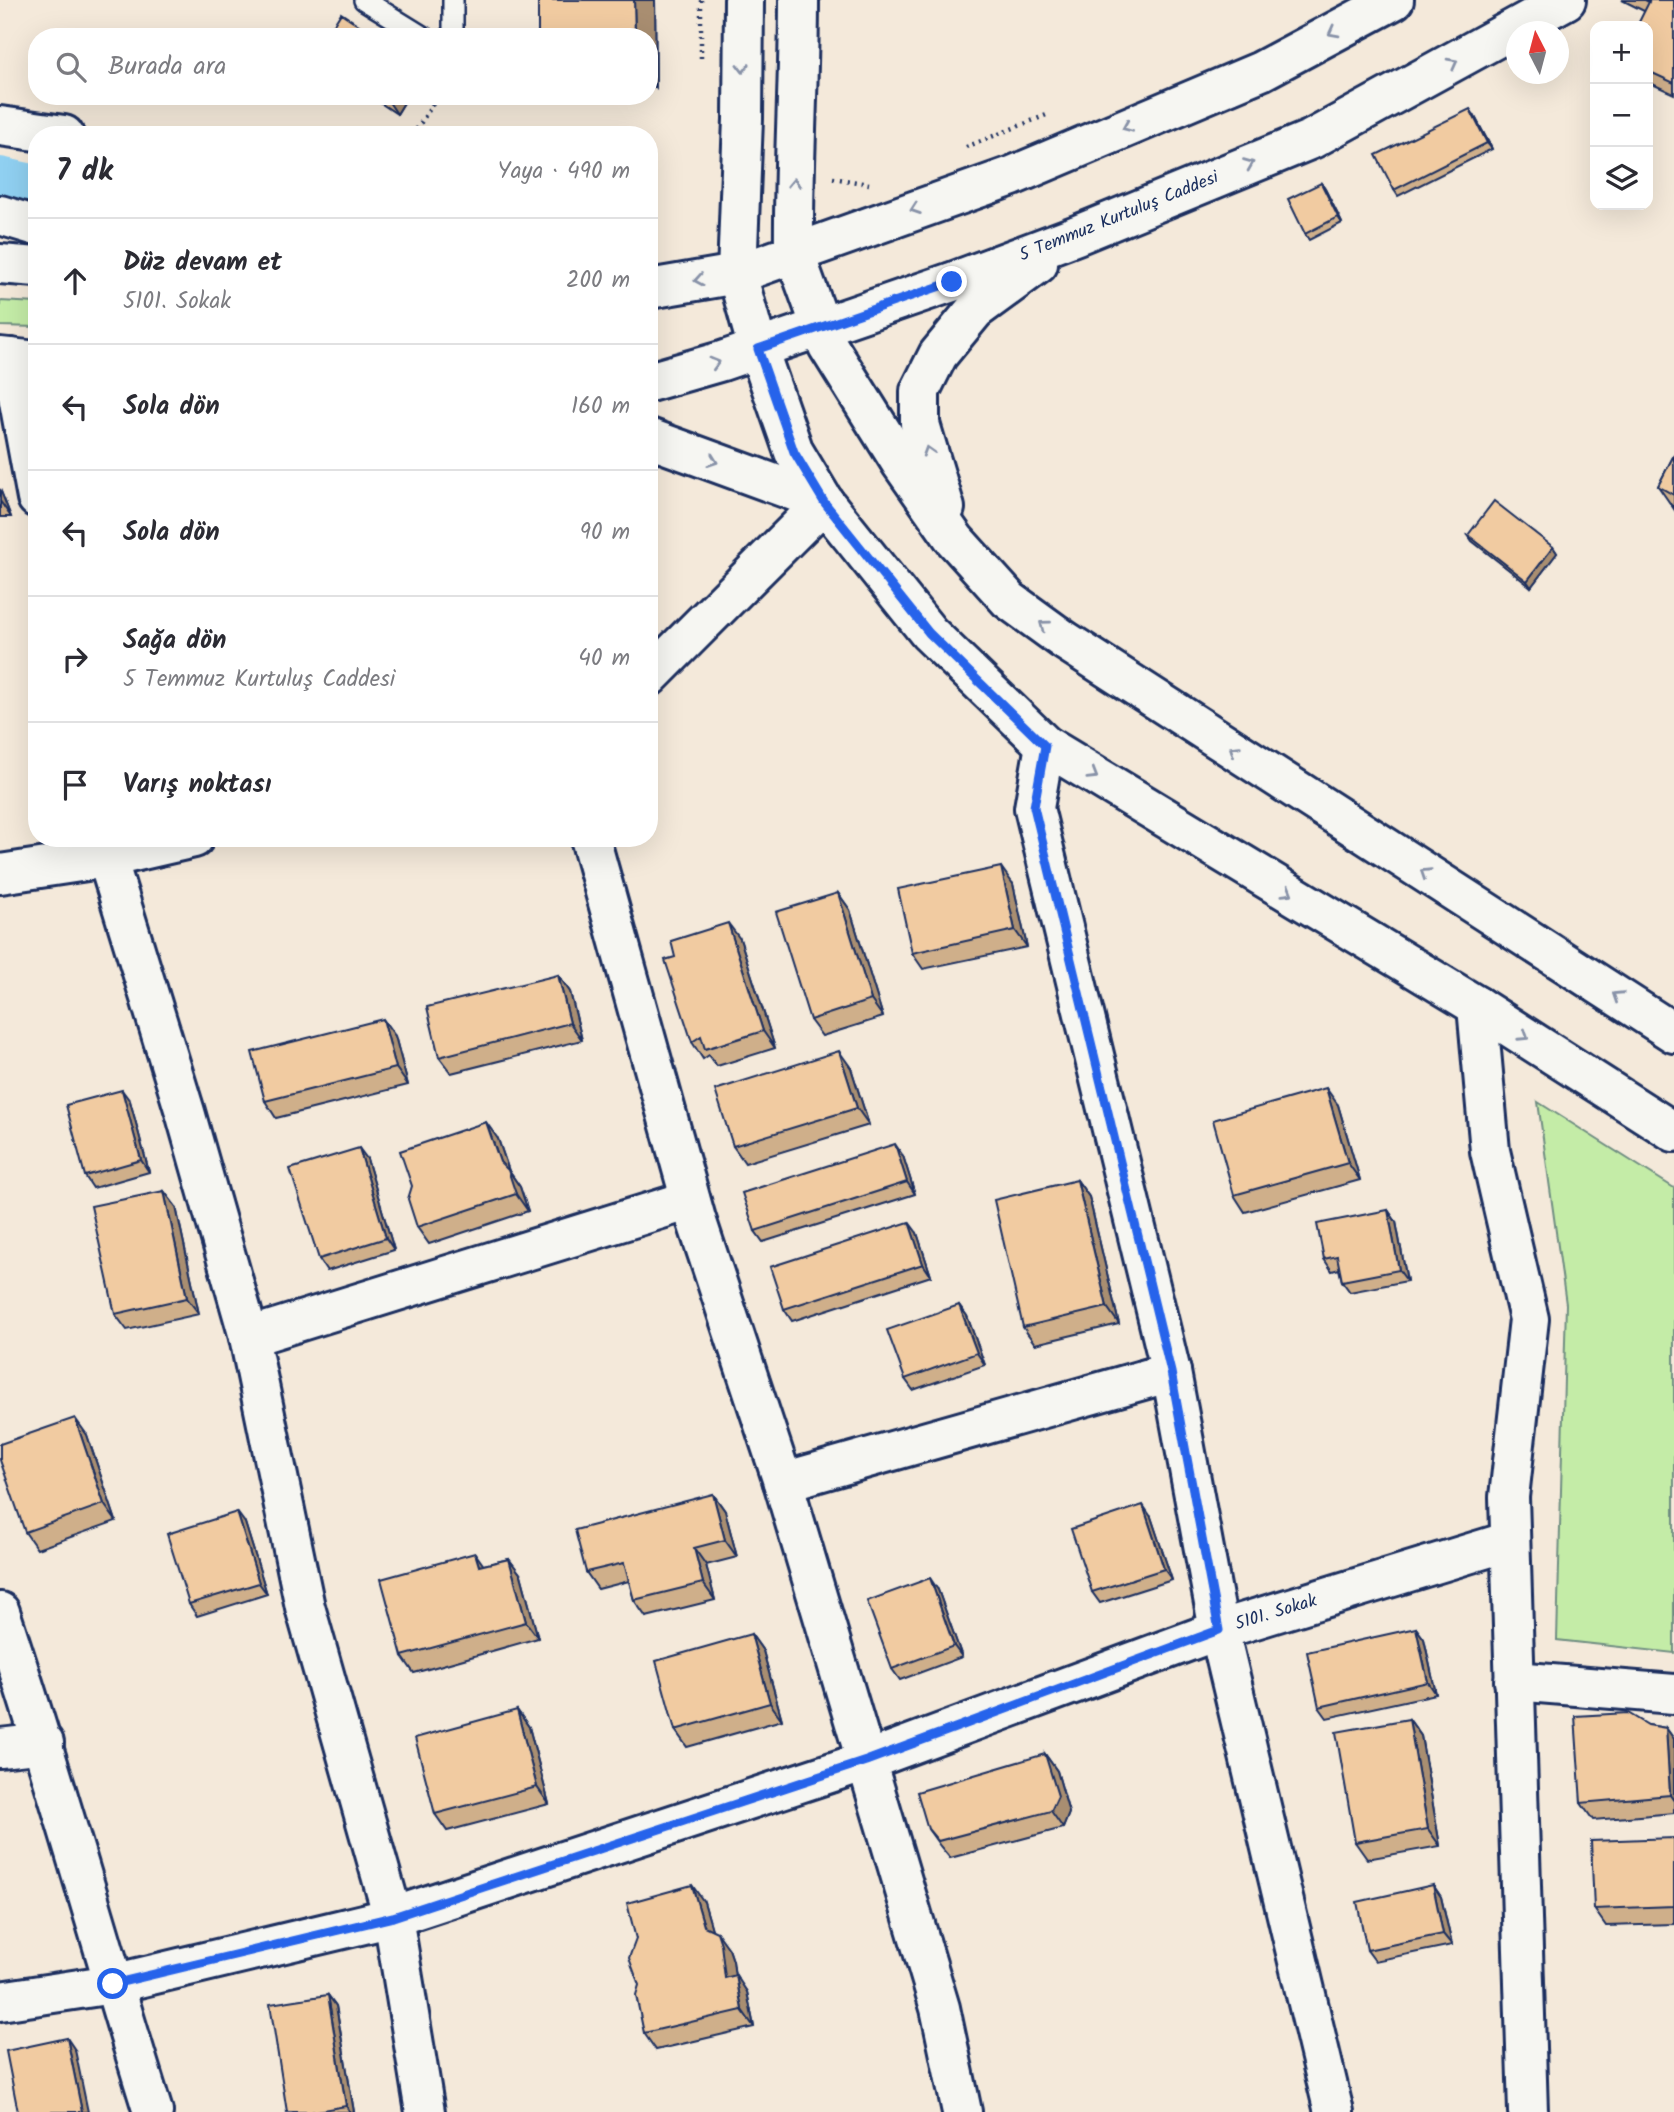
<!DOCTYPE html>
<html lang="tr">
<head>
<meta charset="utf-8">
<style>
	:root { --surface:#fff; --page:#f7f7f7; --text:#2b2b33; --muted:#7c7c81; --line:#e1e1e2 }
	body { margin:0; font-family:Kalam,sans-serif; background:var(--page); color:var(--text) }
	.controls { position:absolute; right:21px; top:21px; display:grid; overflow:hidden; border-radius:14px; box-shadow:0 7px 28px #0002 }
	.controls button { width:63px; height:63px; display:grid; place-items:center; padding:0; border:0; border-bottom:2px solid var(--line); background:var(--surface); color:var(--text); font:35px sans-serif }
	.compass { position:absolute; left:1506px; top:21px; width:63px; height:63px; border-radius:50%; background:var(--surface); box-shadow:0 7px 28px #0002; rotate:354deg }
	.stop { position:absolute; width:21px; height:21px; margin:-16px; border:5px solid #2563eb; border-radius:50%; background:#fff }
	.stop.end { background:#2563eb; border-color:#fff; box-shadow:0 2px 7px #0008 }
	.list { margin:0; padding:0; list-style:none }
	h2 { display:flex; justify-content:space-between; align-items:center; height:91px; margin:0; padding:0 28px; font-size:30px }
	h2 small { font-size:23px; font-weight:400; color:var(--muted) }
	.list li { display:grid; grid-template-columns:46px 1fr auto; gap:21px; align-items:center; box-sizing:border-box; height:126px; padding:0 28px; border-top:2px solid var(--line) }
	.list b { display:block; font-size:26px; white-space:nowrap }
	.list p { margin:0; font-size:23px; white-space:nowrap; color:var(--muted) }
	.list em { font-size:23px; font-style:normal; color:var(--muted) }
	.icon { flex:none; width:38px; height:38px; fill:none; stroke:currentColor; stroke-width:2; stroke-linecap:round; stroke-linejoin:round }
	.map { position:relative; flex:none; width:1674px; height:2112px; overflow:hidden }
	.search { position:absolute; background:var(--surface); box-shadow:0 7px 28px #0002; left:28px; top:28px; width:630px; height:77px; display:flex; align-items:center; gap:18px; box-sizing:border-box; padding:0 24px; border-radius:28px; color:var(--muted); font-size:26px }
	.panel { position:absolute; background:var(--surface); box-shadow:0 7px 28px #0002; left:28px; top:126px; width:630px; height:721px; border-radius:28px }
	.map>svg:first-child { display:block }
</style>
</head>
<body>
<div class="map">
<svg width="1674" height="2112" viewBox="0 0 1674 2112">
	<rect width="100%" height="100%" fill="#f4e9da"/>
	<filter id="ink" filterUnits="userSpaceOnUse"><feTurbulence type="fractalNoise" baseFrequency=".0143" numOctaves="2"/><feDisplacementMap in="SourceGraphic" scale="14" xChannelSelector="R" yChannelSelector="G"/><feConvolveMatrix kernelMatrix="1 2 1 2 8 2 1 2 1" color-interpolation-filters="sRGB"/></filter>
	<g filter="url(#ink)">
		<g fill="#c4eca7" stroke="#708e82" stroke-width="2">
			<polygon points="0,301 37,303 37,327 0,326"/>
			<polygon points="1538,1102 1674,1188 1674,1653 1557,1640 1566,1304"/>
		</g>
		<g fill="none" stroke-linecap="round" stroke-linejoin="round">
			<polyline stroke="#90d0f1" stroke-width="40" points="0,177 37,185"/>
			<g stroke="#1b2f5e" stroke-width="24">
				<g id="service">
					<polyline points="364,0 424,37"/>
					<polyline points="453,0 453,37"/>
				</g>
			</g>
			<g stroke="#1b2f5e" stroke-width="44">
				<g id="minor">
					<polyline points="0,126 64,135"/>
					<polyline points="0,215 37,226"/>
					<polyline points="11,358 37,498"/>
					<polyline points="649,677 824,502"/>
					<polyline points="1045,745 1034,808 1171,1372 1219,1630 1334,2112"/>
					<polyline points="101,838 185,1112 249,1337 305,1607 393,1917 425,2112"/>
					<polyline points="590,838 696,1219 783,1482 940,2008 962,2112"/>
					<polyline points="0,874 107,858 194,838"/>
					<polyline points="1477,1006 1490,1151 1529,1319 1509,1497 1528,2112"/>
					<polyline points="249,1337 690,1200"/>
					<polyline points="783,1482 1171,1372"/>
					<path d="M 0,1612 C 55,1777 101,1945 153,2112"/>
					<polyline points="1514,1681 1674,1694"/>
					<polyline points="0,1748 44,1743"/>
					<polyline points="0,2001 113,1984 393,1917 866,1761 1219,1630 1510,1541"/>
				</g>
			</g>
			<g stroke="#1b2f5e" stroke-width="44">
				<g id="tertiary">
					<path d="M 794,252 C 793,168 799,84 799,0"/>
					<polyline points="737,274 743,119 744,0"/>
				</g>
			</g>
			<g stroke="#1b2f5e" stroke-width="44">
				<g id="secondary">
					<polyline points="794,252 828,346 901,463 955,540 1009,600 1064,640 1674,1033"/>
					<polyline points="0,264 37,267"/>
					<polyline points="737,274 758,349 794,452 824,502 929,633 1045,745 1477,1006 1674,1132"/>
					<polyline points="649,289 737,274 1012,176 1261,71 1394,0"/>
					<polyline points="0,357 37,361"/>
					<polyline points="649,382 722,361 952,282 1077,235 1312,139 1566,0"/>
					<polyline points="649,438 824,502"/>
					<polyline points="945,508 920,424 920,391 938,355 975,310 1038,264"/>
				</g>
			</g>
			<g stroke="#1b2f5e" stroke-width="4.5" stroke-dasharray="2 5" stroke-linecap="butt">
				<polyline points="701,58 701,0"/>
				<polyline points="413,135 438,96"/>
				<polyline points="966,147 1049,114"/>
				<polyline points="833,178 869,184"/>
			</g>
			<use href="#service" stroke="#f6f6f2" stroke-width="19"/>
			<use href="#minor" stroke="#f6f6f2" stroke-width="38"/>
			<use href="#tertiary" stroke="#f6f6f2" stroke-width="38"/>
			<use href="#secondary" stroke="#f6f6f2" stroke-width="38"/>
		</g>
		<g fill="#cfaf8a" stroke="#1b2f5e" stroke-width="2">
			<polygon points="655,0 656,87 649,87 649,37"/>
			<polygon points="1622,0 1674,0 1674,94 1648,82 1648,26 1644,11"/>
			<polygon points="370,96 408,96 397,114"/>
			<polygon points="1474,115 1492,149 1398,196 1394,190"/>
			<polygon points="1321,183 1325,189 1342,223 1309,240 1305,234"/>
			<polygon points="1674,455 1674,509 1658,486"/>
			<polygon points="0,489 11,517 0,517"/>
			<polygon points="1468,535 1553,547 1557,553 1531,587 1472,541"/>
			<polygon points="1013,884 1027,947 923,969 912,953"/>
			<polygon points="838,893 850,910 883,1017 822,1036 810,1020"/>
			<polygon points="740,939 775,1048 717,1066 709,1055 703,1059 692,1042"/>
			<polygon points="558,975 570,992 582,1040 451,1073 439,1057"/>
			<polygon points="395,1036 408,1085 276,1118 265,1101"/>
			<polygon points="851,1068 869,1125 745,1163 733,1146"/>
			<polygon points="130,1101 149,1172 93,1188 85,1176"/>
			<polygon points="1338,1105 1360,1180 1245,1212 1234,1195"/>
			<polygon points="498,1139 509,1171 520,1187 528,1211 429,1244 417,1227"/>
			<polygon points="903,1156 915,1194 763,1242 755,1231"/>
			<polygon points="367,1159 394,1250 327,1271 319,1259"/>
			<polygon points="1077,1180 1089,1197 1119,1324 1035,1344 1023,1327"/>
			<polygon points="164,1191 176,1207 199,1314 127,1330 115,1314"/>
			<polygon points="1388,1210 1396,1222 1407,1281 1350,1292 1342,1281 1339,1269 1332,1271 1324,1259"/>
			<polygon points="917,1233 931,1276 792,1321 784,1309"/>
			<polygon points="959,1305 967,1316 985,1365 913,1390 905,1379"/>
			<polygon points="87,1435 116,1521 37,1549 25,1532"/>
			<polygon points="713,1494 725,1511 737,1557 706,1565 715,1600 646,1617 634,1600 629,1581 598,1589 586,1572"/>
			<polygon points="1151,1517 1172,1580 1100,1603 1092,1592"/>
			<polygon points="245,1523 267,1594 197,1616 189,1604"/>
			<polygon points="509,1559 521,1575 538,1638 414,1673 402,1656 484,1565"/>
			<polygon points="938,1590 962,1657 900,1680 892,1669"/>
			<polygon points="1416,1628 1424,1639 1436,1694 1327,1718 1319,1707"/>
			<polygon points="751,1634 763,1651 782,1720 687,1747 675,1730"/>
			<polygon points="517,1710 529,1727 549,1804 447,1831 435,1814"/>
			<polygon points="1409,1719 1421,1736 1440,1846 1367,1859 1355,1842"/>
			<polygon points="1648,1725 1666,1728 1674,1739 1674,1813 1593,1820 1581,1803"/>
			<polygon points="1045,1754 1057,1771 1069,1813 1063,1828 950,1858 940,1846 928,1829"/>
			<polygon points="1674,1838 1674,1924 1606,1926 1594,1909"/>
			<polygon points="1433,1885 1441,1897 1452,1945 1375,1961 1367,1950"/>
			<polygon points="704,1902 712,1930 729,1949 733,1961 735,1976 747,1992 754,2027 656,2050 644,2033"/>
			<polygon points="328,1995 336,2006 354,2112 287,2112"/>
		</g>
		<g fill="#a98e71" stroke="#1b2f5e" stroke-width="2">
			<polygon points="634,0 655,0 656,87 649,76 649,37 635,37"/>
			<polygon points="393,96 408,96 397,114 389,102"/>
			<polygon points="1470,109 1474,115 1492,149 1487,143"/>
			<polygon points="1321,183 1325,189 1342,223 1338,217"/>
			<polygon points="0,489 11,517 0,501"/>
			<polygon points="1553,547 1557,553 1531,587 1527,581"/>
			<polygon points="1001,867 1013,884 1027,947 1015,930"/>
			<polygon points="838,893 850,910 883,1017 871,1000"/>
			<polygon points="728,923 740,939 775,1048 763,1031"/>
			<polygon points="558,975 570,992 582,1040 570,1023"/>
			<polygon points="383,1019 395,1036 408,1085 396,1068"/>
			<polygon points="839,1051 851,1068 869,1125 857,1108"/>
			<polygon points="1326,1088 1338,1105 1360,1180 1348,1163"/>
			<polygon points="122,1090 130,1101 149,1172 141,1160"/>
			<polygon points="486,1122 498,1139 509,1171 520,1187 528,1211 516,1194 500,1162"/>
			<polygon points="895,1144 903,1156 915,1194 907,1182"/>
			<polygon points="359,1148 367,1159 394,1250 386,1238"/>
			<polygon points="1077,1180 1089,1197 1119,1324 1107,1307"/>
			<polygon points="164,1191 176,1207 199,1314 187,1298"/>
			<polygon points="1388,1210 1396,1222 1407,1281 1399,1270"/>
			<polygon points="909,1222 917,1233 931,1276 923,1264"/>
			<polygon points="959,1305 967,1316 985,1365 977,1353"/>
			<polygon points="75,1418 87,1435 116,1521 104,1504"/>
			<polygon points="713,1494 725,1511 737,1557 725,1540"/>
			<polygon points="1143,1505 1151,1517 1172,1580 1164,1569"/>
			<polygon points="237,1512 245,1523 267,1594 259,1583"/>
			<polygon points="694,1548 706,1565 715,1600 703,1583"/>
			<polygon points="475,1553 487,1570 479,1566"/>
			<polygon points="509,1559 521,1575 538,1638 526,1622"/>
			<polygon points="930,1578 938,1590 962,1657 954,1646"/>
			<polygon points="1416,1628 1424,1639 1436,1694 1428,1682"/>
			<polygon points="751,1634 763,1651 782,1720 770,1703"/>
			<polygon points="517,1710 529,1727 549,1804 537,1787"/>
			<polygon points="1409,1719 1421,1736 1440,1846 1428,1829"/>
			<polygon points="1666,1728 1674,1739 1674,1801 1670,1795"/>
			<polygon points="1045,1754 1057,1771 1069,1813 1063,1828 1051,1811"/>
			<polygon points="692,1885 704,1902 716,1943 704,1926"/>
			<polygon points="1433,1885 1441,1897 1452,1945 1443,1934"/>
			<polygon points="717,1932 729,1949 733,1961 737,1995 725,1978"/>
			<polygon points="736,1975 747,1992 754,2027 742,2010"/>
			<polygon points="328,1995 336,2006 354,2112 350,2112 346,2106"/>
			<polygon points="67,2038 75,2050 88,2112 82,2112"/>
		</g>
		<g fill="#f1cba1" stroke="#1b2f5e" stroke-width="2">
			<polygon points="538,0 634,0 635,37 538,37"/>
			<polygon points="1645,0 1674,0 1674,83 1648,71 1648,26 1637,26 1649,2"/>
			<polygon points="341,13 377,37 326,37"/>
			<polygon points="379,96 393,96 389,102"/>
			<polygon points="1470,109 1487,143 1394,190 1376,155"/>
			<polygon points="1321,183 1338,217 1305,234 1288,199"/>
			<polygon points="1674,455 1674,495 1658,486"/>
			<polygon points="1494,501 1553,547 1527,581 1468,535"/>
			<polygon points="1001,867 1015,930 912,953 898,889"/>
			<polygon points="838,893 871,1000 810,1020 776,912"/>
			<polygon points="728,923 763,1031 705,1049 701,1036 692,1042 665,960 675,957 671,941"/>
			<polygon points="558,975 570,1023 439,1057 427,1007"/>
			<polygon points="383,1019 396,1068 265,1101 252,1052"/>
			<polygon points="839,1051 857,1108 733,1146 715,1090"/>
			<polygon points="1326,1088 1348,1163 1234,1195 1213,1120"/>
			<polygon points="122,1090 141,1160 85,1176 66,1105"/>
			<polygon points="486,1122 500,1162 508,1170 516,1194 417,1227 408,1199 412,1186 400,1151"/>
			<polygon points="895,1144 907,1182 755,1231 742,1193"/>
			<polygon points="359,1148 386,1238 319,1259 290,1169"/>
			<polygon points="1077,1180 1107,1307 1023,1327 994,1200"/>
			<polygon points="164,1191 187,1298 115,1314 91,1206"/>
			<polygon points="1388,1210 1399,1270 1342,1281 1337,1256 1324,1259 1317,1224"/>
			<polygon points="909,1222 923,1264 784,1309 770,1267"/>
			<polygon points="959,1305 977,1353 905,1379 887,1330"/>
			<polygon points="75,1418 104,1504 25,1532 0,1460 0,1444"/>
			<polygon points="713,1494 725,1540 694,1548 703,1583 634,1600 624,1563 586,1572 575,1530"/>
			<polygon points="1143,1505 1164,1569 1092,1592 1071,1529"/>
			<polygon points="237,1512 259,1583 189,1604 167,1534"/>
			<polygon points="475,1553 479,1566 509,1559 526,1622 402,1656 381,1579"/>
			<polygon points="930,1578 954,1646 892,1669 867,1601"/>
			<polygon points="1416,1628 1428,1682 1319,1707 1307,1652"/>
			<polygon points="751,1634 770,1703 675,1730 656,1661"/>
			<polygon points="517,1710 537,1787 435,1814 415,1738"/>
			<polygon points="1628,1713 1648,1725 1666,1728 1670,1795 1581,1803 1575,1716"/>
			<polygon points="1409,1719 1428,1829 1355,1842 1336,1732"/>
			<polygon points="1045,1754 1058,1796 1051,1811 938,1841 928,1829 917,1792"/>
			<polygon points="1674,1838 1674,1906 1594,1909 1591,1841"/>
			<polygon points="692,1885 704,1926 717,1932 721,1944 725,1978 736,1975 742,2010 644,2033 636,1995 639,1985 629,1958 636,1939 627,1903"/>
			<polygon points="1433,1885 1443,1934 1367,1950 1357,1902"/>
			<polygon points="328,1995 346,2106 311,2112 287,2112 270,2004"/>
			<polygon points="67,2038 82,2112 18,2112 6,2051"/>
		</g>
		<defs><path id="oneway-chevron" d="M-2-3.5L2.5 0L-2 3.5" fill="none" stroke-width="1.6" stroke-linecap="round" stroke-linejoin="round" transform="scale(1.75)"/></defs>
		<g stroke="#8892a8">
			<use href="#oneway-chevron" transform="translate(1333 32) rotate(152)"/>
			<use href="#oneway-chevron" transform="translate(1453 63) rotate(-28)"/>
			<use href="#oneway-chevron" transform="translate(743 68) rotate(90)"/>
			<use href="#oneway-chevron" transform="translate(1127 127) rotate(157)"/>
			<use href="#oneway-chevron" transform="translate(1249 164) rotate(-22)"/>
			<use href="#oneway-chevron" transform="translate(794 183) rotate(-88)"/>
			<use href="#oneway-chevron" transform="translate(915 209) rotate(161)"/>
			<use href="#oneway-chevron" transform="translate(699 280) rotate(170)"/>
			<use href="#oneway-chevron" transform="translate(715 363) rotate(-16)"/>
			<use href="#oneway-chevron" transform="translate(928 451) rotate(-107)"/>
			<use href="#oneway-chevron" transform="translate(713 461) rotate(20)"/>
			<use href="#oneway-chevron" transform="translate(1044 625) rotate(-143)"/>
			<use href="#oneway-chevron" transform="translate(1234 750) rotate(-147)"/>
			<use href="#oneway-chevron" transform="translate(1093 775) rotate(31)"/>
			<use href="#oneway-chevron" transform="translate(1425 873) rotate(-147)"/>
			<use href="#oneway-chevron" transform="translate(1288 892) rotate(31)"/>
			<use href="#oneway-chevron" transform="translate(1617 996) rotate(-147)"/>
			<use href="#oneway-chevron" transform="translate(1524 1036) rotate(33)"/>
		</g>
	</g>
	<g fill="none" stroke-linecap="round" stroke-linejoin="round" filter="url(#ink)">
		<polyline stroke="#2563eb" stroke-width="9" points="113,1984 393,1917 866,1761 1219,1630 1171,1372 1034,807 1045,746 929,633 824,502 794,452 758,349 952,282"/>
	</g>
	<g text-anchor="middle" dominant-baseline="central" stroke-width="5" stroke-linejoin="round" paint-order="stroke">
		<g font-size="18" fill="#1b2f5e" stroke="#f6f6f2">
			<text transform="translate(1119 217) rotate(-22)">5 Temmuz Kurtuluş Caddesi</text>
			<text transform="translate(1276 1613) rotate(-17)">5101. Sokak</text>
		</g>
	</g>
</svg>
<div class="controls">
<button>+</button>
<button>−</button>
<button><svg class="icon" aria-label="layers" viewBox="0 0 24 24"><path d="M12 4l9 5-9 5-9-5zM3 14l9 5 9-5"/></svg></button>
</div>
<svg class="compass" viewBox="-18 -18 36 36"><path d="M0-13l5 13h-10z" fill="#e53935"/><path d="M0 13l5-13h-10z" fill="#7c7c81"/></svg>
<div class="stop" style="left:113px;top:1984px"></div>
<div class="stop end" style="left:952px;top:282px"></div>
<div class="search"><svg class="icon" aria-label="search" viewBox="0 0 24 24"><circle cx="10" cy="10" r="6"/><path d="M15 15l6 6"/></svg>Burada ara</div>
<section class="panel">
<h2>7 dk<small>Yaya · 490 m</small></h2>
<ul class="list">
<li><svg class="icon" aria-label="ahead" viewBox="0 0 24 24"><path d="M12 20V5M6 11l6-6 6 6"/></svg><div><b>Düz devam et</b><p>5101. Sokak</p></div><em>200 m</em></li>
<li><svg class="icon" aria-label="left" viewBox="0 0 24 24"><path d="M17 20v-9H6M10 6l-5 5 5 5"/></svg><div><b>Sola dön</b></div><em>160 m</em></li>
<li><svg class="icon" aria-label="left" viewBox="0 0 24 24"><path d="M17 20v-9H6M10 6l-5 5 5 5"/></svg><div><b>Sola dön</b></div><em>90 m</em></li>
<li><svg class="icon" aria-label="right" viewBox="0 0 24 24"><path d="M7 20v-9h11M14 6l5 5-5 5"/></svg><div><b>Sağa dön</b><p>5 Temmuz Kurtuluş Caddesi</p></div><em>40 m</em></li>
<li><svg class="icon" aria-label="arrive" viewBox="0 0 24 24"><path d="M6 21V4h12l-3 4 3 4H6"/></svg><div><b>Varış noktası</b></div></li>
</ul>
</section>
</div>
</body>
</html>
